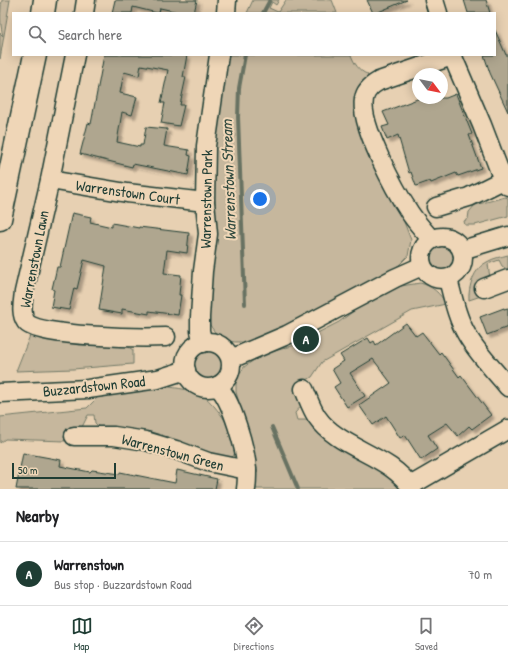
<!DOCTYPE html>
<html lang="en">
<head>
<meta charset="utf-8">
<style>
	:root { --surface:#fff; --page:#f6f6f6; --text:#202124; --muted:#757577; --line:#e0e0e0; --accent:#1f3d34 }
	body { margin:0; font-family:"Patrick Hand",sans-serif; background:var(--page); color:var(--text) }
	.compass { position:absolute; left:412px; top:68px; width:36px; height:36px; border-radius:50%; background:var(--surface); box-shadow:0 2px 10px #0003; rotate:122deg }
	.scale { position:absolute; left:12px; bottom:10px; width:104px; box-sizing:border-box; padding-left:4px; border:2px solid #1f3d34; border-top:0; font-size:11px; line-height:14px; white-space:nowrap; color:#1f3d34; -webkit-text-stroke:3px #efd6b7; paint-order:stroke }
	.you { position:absolute; left:260px; top:199px; width:14px; height:14px; margin:-10px; border:3px solid #fff; border-radius:50%; background:#1a73e8; box-shadow:0 0 0 6px #1a73e833 }
	.badge { display:grid; place-items:center; width:26px; height:26px; border-radius:50%; background:var(--accent); color:#fff; font-size:13px; font-weight:700 }
	.pin { position:absolute; translate:-50% -50%; border:2px solid #fff; box-shadow:0 1px 4px #0006 }
	.list { margin:0; padding:0; list-style:none }
	h2 { display:flex; justify-content:space-between; align-items:center; height:52px; margin:0; padding:0 16px; font-size:17px }
	h2 small { font-size:13px; font-weight:400; color:var(--muted) }
	.list li { display:grid; grid-template-columns:26px 1fr auto; gap:12px; align-items:center; box-sizing:border-box; height:64px; padding:0 16px; border-top:1px solid var(--line) }
	.list b { display:block; font-size:15px; white-space:nowrap }
	.list p { margin:0; font-size:13px; white-space:nowrap; color:var(--muted) }
	.list em { font-size:13px; font-style:normal; color:var(--muted) }
	.icon { flex:none; width:22px; height:22px; fill:none; stroke:currentColor; stroke-width:2; stroke-linecap:round; stroke-linejoin:round }
	.map { position:relative; flex:none; width:508px; height:489px; overflow:hidden }
	.search { position:absolute; background:var(--surface); box-shadow:0 2px 10px #0003; left:12px; right:12px; top:12px; height:44px; display:flex; align-items:center; gap:10px; box-sizing:border-box; padding:0 14px; border-radius:0px; color:var(--muted); font-size:15px }
	.sheet { height:116px; background:var(--surface) }
	nav { display:flex; justify-content:space-around; align-items:center; box-sizing:border-box; height:56px; border-top:1px solid var(--line); background:var(--surface); font-size:11px; color:var(--muted) }
	nav a { display:grid; justify-items:center; gap:2px }
	nav .on { color:var(--accent) }
	.map>svg:first-child { display:block }
</style>
</head>
<body>
<div class="map">
<svg width="508" height="489" viewBox="0 0 508 489">
	<defs>
		<filter id="shadow"><feDropShadow dx="3.5" dy="3.5" stdDeviation="1" flood-color="#0004"/></filter>
	</defs>
	<rect width="100%" height="100%" fill="#e7d0b2"/>
	<filter id="ink" filterUnits="userSpaceOnUse"><feTurbulence type="fractalNoise" baseFrequency=".025" numOctaves="2"/><feDisplacementMap in="SourceGraphic" scale="8" xChannelSelector="R" yChannelSelector="G"/><feConvolveMatrix kernelMatrix="1 2 1 2 8 2 1 2 1" color-interpolation-filters="sRGB"/></filter>
	<g filter="url(#ink)">
		<g fill="#c6b79d" stroke="#727a68">
			<path d="M 2,0 L 10,0 L 0,59 L 0,33 L 3,36 C 0,24 0,12 2,0 Z"/>
			<polygon points="253,0 279,0 276,5 272,2 269,8 278,12 286,0 332,0 337,13 247,13"/>
			<path d="M 225,55 L 351,55 C 354,63 359,71 367,74 L 369,79 L 361,89 L 397,204 L 411,240 L 408,256 L 399,265 L 392,270 C 364,285 336,300 308,314 C 291,323 258,342 240,342 C 225,343 215,335 209,323 L 210,162 Z"/>
			<polygon points="505,197 508,198 508,216 475,225 465,225 464,221 468,219 469,212 475,205"/>
			<circle cx="442" cy="258" r="14"/>
			<path d="M 508,255 L 508,270 L 502,266 L 499,260 L 488,264 L 490,278 L 478,285 L 481,296 L 469,300 C 468,287 474,268 487,262 C 493,258 501,257 508,255 Z"/>
			<path d="M 420,283 C 432,286 440,293 446,304 L 412,311 L 322,362 L 312,377 L 297,386 L 304,403 L 295,413 L 297,420 L 311,420 L 373,463 L 404,489 L 256,489 L 253,453 L 236,392 L 236,381 L 244,367 L 254,360 L 268,353 L 292,346 L 339,322 L 363,304 L 387,292 L 401,286 Z"/>
			<polygon points="31,333 124,344 133,350 133,364 73,369 16,371"/>
			<circle cx="209" cy="365" r="15"/>
			<path d="M 170,387 C 182,389 196,390 206,398 C 217,407 248,446 231,458 L 101,429 L 95,423 L 94,415 L 88,415 L 82,427 L 68,431 L 65,441 L 5,439 L 0,443 L 0,417 L 87,408 L 98,397 L 146,389 Z"/>
		</g>
		<g fill="none" stroke-linecap="round" stroke-linejoin="round">
			<g stroke="#687262" stroke-width="4">
				<polyline points="263,13 270,0"/>
				<polyline points="245,304 238,117 239,88 245,55"/>
				<polyline points="272,427 298,489"/>
			</g>
		</g>
		<g fill="#afa68f" stroke="#1f3d34" filter="url(#shadow)">
			<polygon points="115,0 197,0 194,13 183,13 160,8 159,13 157,13 133,7 132,13 112,13"/>
			<polygon points="367,0 407,0 376,13 373,13"/>
			<polygon points="464,0 486,0 490,13 468,13"/>
			<polygon points="495,30 506,55 508,55 508,112 490,73 484,55 495,55"/>
			<polygon points="104,55 187,55 183,77 186,77 180,105 184,105 179,126 161,123 165,103 161,103 168,70 141,65 139,76 124,72 120,93 137,97 132,115 122,112 117,142 140,147 140,145 143,145 146,127 167,129 164,146 189,150 188,155 191,156 188,175 133,164 132,167 80,154 88,123 91,124"/>
			<polygon points="456,94 472,134 469,135 481,168 458,176 456,173 431,183 430,181 416,186 411,172 409,173 398,135 387,140 382,127 389,125 383,112 420,98 446,98"/>
			<polygon points="72,213 91,217 90,222 112,227 112,223 139,228 139,227 189,233 187,253 167,250 164,273 181,275 179,295 181,295 178,315 149,311 149,314 122,309 122,314 99,310 106,266 84,260 77,289 74,288 69,310 51,307 54,290 52,289 57,267 60,267"/>
			<polygon points="504,308 504,309 508,308 508,327 487,335 480,317"/>
			<polygon points="406,323 416,336 422,332 439,354 441,352 459,377 461,375 491,415 472,429 469,426 458,436 447,423 428,435 437,449 421,460 405,435 400,438 386,416 373,425 359,405 391,383 373,359 350,373 365,396 347,407 334,387 340,383 332,369 344,361 340,355 368,338 371,343 374,341 376,345"/>
			<polygon points="23,453 61,460 60,466 90,472 92,470 120,474 120,472 175,483 177,470 217,479 215,489 16,489"/>
		</g>
		<g fill="none" stroke-linecap="round" stroke-linejoin="round">
			<g stroke="#1f3d34" stroke-width="21">
				<g id="minor">
					<polyline points="434,0 438,13"/>
					<polyline points="84,13 86,0"/>
					<polyline points="226,13 227,0"/>
					<path d="M 75,55 L 50,180 L 24,292 C 23,302 20,313 26,322 C 36,337 145,338 166,337"/>
					<polyline points="452,55 482,125 503,180 508,186"/>
					<polyline points="50,180 127,193 205,202"/>
					<polyline points="436,207 469,197 503,180"/>
					<circle cx="442" cy="258" r="21"/>
					<path d="M 431,239 C 424,231 416,222 410,213 C 396,192 359,124 364,99 C 365,91 372,85 379,81 L 452,56"/>
					<polyline points="462,250 508,236"/>
					<path d="M 448,279 C 453,298 457,318 467,335 C 478,354 494,370 508,387"/>
					<polyline points="484,288 508,279"/>
					<circle cx="208" cy="365" r="23"/>
					<polyline points="203,343 200,331 200,317 203,271 208,234 205,202 206,146 219,55"/>
					<polyline points="231,359 287,335 395,278 422,266"/>
					<path d="M 217,386 C 232,399 246,451 247,470 C 247,476 247,483 246,489"/>
					<path d="M 304,389 C 308,398 311,408 317,417 C 340,450 390,454 412,489"/>
					<polyline points="0,393 88,389 158,379 186,370"/>
					<polyline points="74,436 114,436 146,441 176,450 208,462 247,470"/>
					<polyline points="410,486 508,429"/>
				</g>
			</g>
			<g stroke="#1f3d34" stroke-width="25">
				<g id="major">
					<polyline points="43,13 45,0"/>
					<polyline points="0,219 35,55"/>
				</g>
			</g>
			<use href="#minor" stroke="#efd6b7" stroke-width="18"/>
			<use href="#major" stroke="#efd6b7" stroke-width="22"/>
		</g>
	</g>
	<g text-anchor="middle" dominant-baseline="central" stroke-width="4" stroke-linejoin="round" paint-order="stroke">
		<g font-size="15" fill="#1f3d34" stroke="#efd6b7">
			<text transform="translate(128 192) rotate(8)">Warrenstown Court</text>
			<text transform="translate(206 199) rotate(-89)">Warrenstown Park</text>
			<text transform="translate(34 259) rotate(-79)">Warrenstown Lawn</text>
			<text transform="translate(94 386) rotate(-6)">Buzzardstown Road</text>
			<text transform="translate(173 452) rotate(15)">Warrenstown Green</text>
		</g>
		<g font-size="16" font-style="italic" fill="#314a3f" stroke="#efd6b7">
			<text transform="translate(228 180) rotate(-92)">Warrenstown Stream</text>
		</g>
	</g>
</svg>
<svg class="compass" viewBox="-18 -18 36 36"><path d="M0-13l5 13h-10z" fill="#e53935"/><path d="M0 13l5-13h-10z" fill="#757577"/></svg>
<div class="scale">50 m</div>
<div class="you"></div>
<div class="pin badge" style="left:306px;top:339px">A</div>
<div class="search"><svg class="icon" aria-label="search" viewBox="0 0 24 24"><circle cx="10" cy="10" r="6"/><path d="M15 15l6 6"/></svg>Search here</div>
</div>
<section class="sheet">
<h2>Nearby<small></small></h2>
<ul class="list">
<li><span class="badge">A</span><div><b>Warrenstown</b><p>Bus stop · Buzzardstown Road</p></div><em>70 m</em></li>
</ul>
</section>
<nav>
<a class="on"><svg class="icon" aria-label="map" viewBox="0 0 24 24"><path d="M3 6l6-2 6 2 6-2v14l-6 2-6-2-6 2zM9 4v14M15 6v14"/></svg>Map</a>
<a><svg class="icon" aria-label="directions" viewBox="0 0 24 24"><path d="M12 3l9 9-9 9-9-9zM9 14v-3h6M13 9l2 2-2 2"/></svg>Directions</a>
<a><svg class="icon" aria-label="saved" viewBox="0 0 24 24"><path d="M7 4h10v16l-5-4-5 4z"/></svg>Saved</a>
</nav>
</body>
</html>
